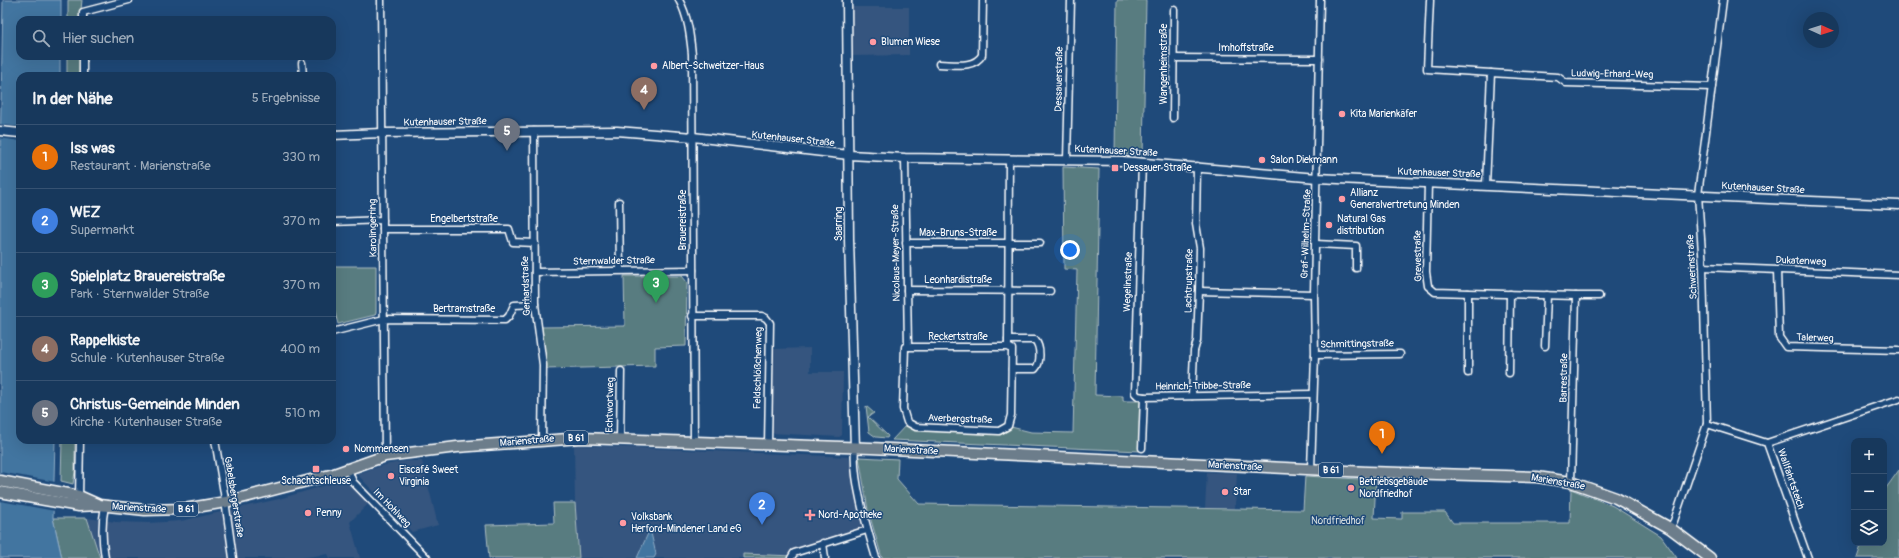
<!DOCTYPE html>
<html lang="de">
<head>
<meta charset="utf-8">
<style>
	:root { --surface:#17385c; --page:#244365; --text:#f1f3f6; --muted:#9eacbb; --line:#365272; --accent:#ff9aa2 }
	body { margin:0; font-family:Pangolin,sans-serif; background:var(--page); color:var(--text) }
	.controls { position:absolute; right:12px; bottom:12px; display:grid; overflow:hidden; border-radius:8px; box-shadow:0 4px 16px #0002 }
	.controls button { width:36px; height:36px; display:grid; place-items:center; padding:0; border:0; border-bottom:1px solid var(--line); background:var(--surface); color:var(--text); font:20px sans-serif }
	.compass { position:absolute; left:1803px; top:12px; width:36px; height:36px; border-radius:50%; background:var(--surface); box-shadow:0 4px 16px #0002; rotate:93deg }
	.you { position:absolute; left:1070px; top:250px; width:14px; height:14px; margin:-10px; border:3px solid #fff; border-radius:50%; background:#1a73e8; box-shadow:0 0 0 6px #1a73e833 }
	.badge { display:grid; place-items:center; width:26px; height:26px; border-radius:50%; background:var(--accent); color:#fff; font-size:13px; font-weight:700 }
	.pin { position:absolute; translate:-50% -33px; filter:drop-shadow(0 1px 2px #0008) }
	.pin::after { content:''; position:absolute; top:21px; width:14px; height:12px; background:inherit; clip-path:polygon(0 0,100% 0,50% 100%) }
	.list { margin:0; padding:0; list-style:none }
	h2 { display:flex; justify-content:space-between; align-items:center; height:52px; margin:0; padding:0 16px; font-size:17px }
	h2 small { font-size:13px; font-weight:400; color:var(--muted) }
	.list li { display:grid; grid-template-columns:26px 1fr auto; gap:12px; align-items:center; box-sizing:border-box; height:64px; padding:0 16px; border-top:1px solid var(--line) }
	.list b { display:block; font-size:15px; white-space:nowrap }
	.list p { margin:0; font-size:13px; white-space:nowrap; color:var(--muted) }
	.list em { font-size:13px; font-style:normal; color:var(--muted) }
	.icon { flex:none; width:22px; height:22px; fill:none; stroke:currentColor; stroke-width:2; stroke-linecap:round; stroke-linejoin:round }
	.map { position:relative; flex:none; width:1899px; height:558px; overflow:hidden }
	.search { position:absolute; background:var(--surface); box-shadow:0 4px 16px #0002; left:16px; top:16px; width:320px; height:44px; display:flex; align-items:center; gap:10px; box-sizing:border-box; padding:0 14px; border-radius:12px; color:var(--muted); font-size:15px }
	.panel { position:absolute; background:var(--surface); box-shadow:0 4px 16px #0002; left:16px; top:72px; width:320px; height:372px; border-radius:12px }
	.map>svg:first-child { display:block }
</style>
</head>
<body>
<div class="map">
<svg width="1899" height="558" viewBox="0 0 1899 558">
	<rect width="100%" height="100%" fill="#1f4a7a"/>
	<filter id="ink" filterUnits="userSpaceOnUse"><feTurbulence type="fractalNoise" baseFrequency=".025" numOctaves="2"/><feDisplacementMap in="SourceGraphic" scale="8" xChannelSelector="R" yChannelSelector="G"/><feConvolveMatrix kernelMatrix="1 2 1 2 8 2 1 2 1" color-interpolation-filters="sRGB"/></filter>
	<g filter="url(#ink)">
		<g fill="#35557f">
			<polygon points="851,7 909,7 909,55 851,56"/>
			<polygon points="810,348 810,372 843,372 842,435 839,437 772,433 773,349"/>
			<polygon points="574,445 849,457 864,534 794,556 743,554 743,558 579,558 575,503"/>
			<polygon points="406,461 422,461 438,525 412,532 357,474 384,465"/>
			<polygon points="1207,472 1237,473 1235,508 1205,508"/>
			<polygon points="347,479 350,485 369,503 350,522 360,558 330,558 328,554 300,558 100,558 87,518 116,522 148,523 181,521 279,499"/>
		</g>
		<g fill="#597b80" stroke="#acbdc0">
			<polygon points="68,0 82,0 80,20 68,20"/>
			<polygon points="1117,0 1146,0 1143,155 1115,154"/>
			<rect x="67" y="56" width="12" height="20"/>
			<polygon points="1063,167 1099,169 1095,395 1123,396 1123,401 1142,401 1140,451 892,440 907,424 1000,433 1011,427 1031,432 1073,433 1077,270 1064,269"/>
			<polygon points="332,266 376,266 376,312 375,315 338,324 332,300"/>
			<polygon points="624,276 682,276 687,282 686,346 655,347 655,366 545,369 540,327 625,326"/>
			<polygon points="866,406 874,413 868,417 888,436 887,438 876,437 869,432"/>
			<polygon points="62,440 75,440 75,472 73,484 61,481"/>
			<polygon points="859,457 898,459 897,479 919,504 1303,510 1305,476 1376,480 1374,518 1402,519 1402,512 1445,512 1453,523 1570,523 1571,489 1613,506 1661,536 1677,558 882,558 868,510"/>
			<polygon points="1899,470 1899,558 1857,558 1862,543 1884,543 1884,491"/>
			<polygon points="553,503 575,503 579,558 489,558 486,525 554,523"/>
			<polygon points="53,518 87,518 100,558 62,558"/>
			<polygon points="743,554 794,556 794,558 743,558"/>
		</g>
		<g fill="#4375a0" stroke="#8eacc6">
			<polygon points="3,0 61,0 61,20 20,20 20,56 60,56 60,76 20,76 20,440 55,440 53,518 62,558 0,558 0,158"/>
			<polygon points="650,529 656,554 654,558 637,558"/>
		</g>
		<g fill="#1f4a7a">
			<polygon points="0,124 20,127 20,141 0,138"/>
			<polygon points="0,472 56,482 55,511 0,501"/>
		</g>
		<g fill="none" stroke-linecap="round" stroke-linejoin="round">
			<g stroke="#fff" stroke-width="9">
				<g id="minor">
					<polyline points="381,0 385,456"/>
					<path d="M 679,0 C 688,16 690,35 692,54 L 694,442"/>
					<polyline points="1430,0 1427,69 1491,73 1486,185"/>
					<polyline points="83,20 83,12 129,0"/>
					<polyline points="1174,58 1319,59"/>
					<polyline points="302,63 303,76"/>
					<path d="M 939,64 C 953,64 974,69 982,55 L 983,0"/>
					<polyline points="1491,73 1558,77 1566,83 1712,87"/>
					<polyline points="83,76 83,56"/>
					<polyline points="1173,118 1174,10"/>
					<polyline points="534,131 535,304 543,365 542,440"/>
					<polyline points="905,158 908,347"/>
					<polyline points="1067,159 1071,0"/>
					<polyline points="1142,162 1135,393 1138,396 1144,397"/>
					<polyline points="1428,183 1426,272 1428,286 1435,292 1576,296"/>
					<polyline points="619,202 620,270"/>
					<polyline points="332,222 383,220"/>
					<polyline points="383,229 509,229 513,242 535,243"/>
					<polyline points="906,243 1040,243"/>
					<polyline points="1316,244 1356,246 1356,268"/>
					<polyline points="1703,267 1899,275"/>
					<polyline points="1777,270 1779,337 1786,347 1899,350"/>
					<polyline points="535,272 693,270"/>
					<polyline points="907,290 1050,291"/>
					<polyline points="1199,291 1314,294"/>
					<polyline points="692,316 762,316 766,318 770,323 768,445"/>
					<polyline points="332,332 384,319 505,320 509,316 514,305 535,304"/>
					<path d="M 1008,340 L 1035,340 C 1041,347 1041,363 1035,369 L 1012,369"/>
					<polyline points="1545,346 1547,295"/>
					<polyline points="908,347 905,347 903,409 907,422 916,427 999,431 1008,426 1011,415 1012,349 1008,347"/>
					<polyline points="908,347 1008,347"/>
					<polyline points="1008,347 1009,160"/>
					<polyline points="1315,355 1400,354"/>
					<polyline points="1468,373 1468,293"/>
					<polyline points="1509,373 1510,294"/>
					<polyline points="1192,396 1194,351 1197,341 1199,291 1200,248 1196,224 1197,166"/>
					<polyline points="1707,424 1767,443 1808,558"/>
					<polyline points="620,439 621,371"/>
					<polyline points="215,440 224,493 233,558"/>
					<polyline points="1767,443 1899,399"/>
					<path d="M 855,448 C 852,479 867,528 876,558"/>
					<polyline points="1142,448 1144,397 1313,394"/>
					<polyline points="348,469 353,482 427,558"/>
					<polyline points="1311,469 1315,355 1314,294 1320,0"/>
					<polyline points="1571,482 1576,296 1599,296"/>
					<polyline points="79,498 80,440"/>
					<path d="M 105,506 C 101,524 102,540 105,558"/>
					<polyline points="1670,528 1674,521 1707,424 1703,267 1698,195 1723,0"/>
					<polyline points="823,543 825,558"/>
					<polyline points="791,558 794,553 867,530"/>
				</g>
			</g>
			<g stroke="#fff" stroke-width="11">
				<g id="tertiary">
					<polyline points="847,0 849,239 855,448"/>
					<polyline points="0,131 20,133"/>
					<polyline points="332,135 382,133 617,131 693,137 849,155 905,158 1122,161 1317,178 1899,205"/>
				</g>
			</g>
			<g stroke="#fff" stroke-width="13">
				<g id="primary">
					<polyline points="0,481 79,496 97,504"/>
					<polyline points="0,492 79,506 99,505 145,510 184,509 226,502 334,474 385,456 457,447 581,438 871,448 1368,472 1537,477 1571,482 1616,498 1670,528 1710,558"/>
				</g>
			</g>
			<use href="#minor" stroke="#1f4a7a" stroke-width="6"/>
			<use href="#tertiary" stroke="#1f4a7a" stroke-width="8"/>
			<use href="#primary" stroke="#6c7d8b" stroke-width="10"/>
		</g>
	</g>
	<g fill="#ff9aa2" stroke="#1f4a7a" stroke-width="1.5">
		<circle cx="873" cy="42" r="4"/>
		<circle cx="654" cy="66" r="4"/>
		<circle cx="1342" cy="114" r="4"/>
		<circle cx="1262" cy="160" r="4"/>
		<rect x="1111" y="164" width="8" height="8" rx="2"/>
		<circle cx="1342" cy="199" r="4"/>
		<circle cx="1329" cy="225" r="4"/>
		<circle cx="346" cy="449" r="4"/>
		<rect x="312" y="465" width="8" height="8" rx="2"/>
		<circle cx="391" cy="476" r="4"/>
		<circle cx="1351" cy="488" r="4"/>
		<circle cx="1225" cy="492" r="4"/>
		<circle cx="308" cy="513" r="4"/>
		<path d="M808 509h4v4h4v4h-4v4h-4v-4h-4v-4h4z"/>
		<circle cx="623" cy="523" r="4"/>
	</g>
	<g text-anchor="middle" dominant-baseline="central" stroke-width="3" stroke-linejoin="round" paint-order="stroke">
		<g fill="#1f4a7a" stroke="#bcc9d7" stroke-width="1">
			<rect x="564" y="431" width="24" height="14" rx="3"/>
			<rect x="1319" y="463" width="24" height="14" rx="3"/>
			<rect x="174" y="502" width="24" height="14" rx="3"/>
		</g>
		<g font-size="9" font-weight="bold" fill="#fff">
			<text x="576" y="438">B 61</text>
			<text x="1331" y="470">B 61</text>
			<text x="186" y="509">B 61</text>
		</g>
		<g font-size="10" fill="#fff" stroke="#1f4a7a" text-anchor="start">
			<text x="881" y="42">Blumen Wiese</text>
			<text x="662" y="66">Albert-Schweitzer-Haus</text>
			<text x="1350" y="114">Kita Marienkäfer</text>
			<text x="1270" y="160">Salon Diekmann</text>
			<text x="1123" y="168">Dessauer Straße</text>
			<text x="1350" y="193">Allianz<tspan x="1350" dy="12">Generalvertretung Minden</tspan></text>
			<text x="1337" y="219">Natural Gas<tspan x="1337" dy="12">distribution</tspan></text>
			<text x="354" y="449">Nommensen</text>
			<text x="399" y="470">Eiscafé Sweet<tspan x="399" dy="12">Virginia</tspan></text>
			<text x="316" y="481" text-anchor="middle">Schachtschleuse</text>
			<text x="1359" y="482">Betriebsgebäude<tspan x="1359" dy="12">Nordfriedhof</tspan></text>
			<text x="1233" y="492">Star</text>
			<text x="316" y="513">Penny</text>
			<text x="818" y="515">Nord-Apotheke</text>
			<text x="631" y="517">Volksbank<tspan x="631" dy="12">Herford-Mindener Land eG</tspan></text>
		</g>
		<g font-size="10" fill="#fff" stroke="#1f4a7a">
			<text x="1246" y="48">Imhoffstraße</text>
			<text transform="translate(1164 64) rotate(-90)">Wangenheimstraße</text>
			<text transform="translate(1612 74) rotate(1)">Ludwig-Erhard-Weg</text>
			<text transform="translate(1059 79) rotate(-89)">Dessauerstraße</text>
			<text transform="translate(445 122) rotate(-1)">Kutenhauser Straße</text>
			<text transform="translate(793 139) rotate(6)">Kutenhauser Straße</text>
			<text transform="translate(1116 151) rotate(3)">Kutenhauser Straße</text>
			<text transform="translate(1439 173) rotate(2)">Kutenhauser Straße</text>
			<text transform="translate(1763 188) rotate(3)">Kutenhauser Straße</text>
			<text x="464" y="219">Engelbertstraße</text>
			<text transform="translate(683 220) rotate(-90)">Brauereistraße</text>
			<text transform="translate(839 224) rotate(-90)">Saarring</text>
			<text transform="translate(373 228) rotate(-91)">Karolingerring</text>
			<text x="958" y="233">Max-Bruns-Straße</text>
			<text transform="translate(1306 234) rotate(-88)">Graf-Wilhelm-Straße</text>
			<text transform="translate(896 253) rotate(-91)">Nicolaus-Meyer-Straße</text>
			<text transform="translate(1418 256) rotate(-91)">Grevestraße</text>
			<text transform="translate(614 261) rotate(-1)">Sternwalder Straße</text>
			<text transform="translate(1801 261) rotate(2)">Dukatenweg</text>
			<text transform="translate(1692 267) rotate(-93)">Schwerinstraße</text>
			<text x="958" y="280">Leonhardistraße</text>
			<text transform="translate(1189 281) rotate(-89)">Lachtrupstraße</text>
			<text transform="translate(1128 282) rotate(-88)">Wegelinstraße</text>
			<text transform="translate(526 286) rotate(-92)">Gerhardstraße</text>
			<text x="464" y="309">Bertramstraße</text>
			<text x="958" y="337">Reckertstraße</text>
			<text transform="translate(1815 338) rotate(2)">Talerweg</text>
			<text transform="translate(1357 344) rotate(-1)">Schmittingstraße</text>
			<text transform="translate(758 368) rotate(-89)">Feldschlößchenweg</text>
			<text transform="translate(1564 378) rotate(-89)">Barrestraße</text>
			<text transform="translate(1203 386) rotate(-1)">Heinrich-Tribbe-Straße</text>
			<text transform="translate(610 405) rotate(-89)">Echtwortweg</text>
			<text transform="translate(960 419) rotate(2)">Averbergstraße</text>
			<text transform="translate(527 441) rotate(-5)">Marienstraße</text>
			<text transform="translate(911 450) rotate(3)">Marienstraße</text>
			<text transform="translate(1235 466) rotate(3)">Marienstraße</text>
			<text transform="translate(1791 479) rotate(71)">Wallfahrtsteich</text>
			<text transform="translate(1558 482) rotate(10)">Marienstraße</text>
			<text transform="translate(234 497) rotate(81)">Gabelsbergerstraße</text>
			<text transform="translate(139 508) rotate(3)">Marienstraße</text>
			<text transform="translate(392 508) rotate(46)">Im Hohlweg</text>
		</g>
		<g font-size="10" fill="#d6dedf" stroke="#1f4a7a">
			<text x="1338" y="521">Nordfriedhof</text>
		</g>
	</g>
</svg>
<div class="controls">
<button>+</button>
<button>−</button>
<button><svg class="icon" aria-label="layers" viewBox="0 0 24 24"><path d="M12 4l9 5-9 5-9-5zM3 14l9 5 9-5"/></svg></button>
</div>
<svg class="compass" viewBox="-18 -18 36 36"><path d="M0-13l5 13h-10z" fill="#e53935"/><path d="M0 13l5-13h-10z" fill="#9eacbb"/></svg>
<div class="you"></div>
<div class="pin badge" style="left:1382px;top:454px;background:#e8710a">1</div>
<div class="pin badge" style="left:762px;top:525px;background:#3f7fe0">2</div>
<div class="pin badge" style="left:656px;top:303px;background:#2e9e5b">3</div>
<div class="pin badge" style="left:644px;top:110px;background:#8d6e63">4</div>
<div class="pin badge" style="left:507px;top:151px;background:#6b7280">5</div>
<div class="search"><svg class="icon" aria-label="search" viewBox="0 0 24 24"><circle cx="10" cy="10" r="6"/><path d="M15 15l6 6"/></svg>Hier suchen</div>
<section class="panel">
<h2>In der Nähe<small>5 Ergebnisse</small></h2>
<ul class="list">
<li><span class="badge" style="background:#e8710a">1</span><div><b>Iss was</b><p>Restaurant · Marienstraße</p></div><em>330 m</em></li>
<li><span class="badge" style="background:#3f7fe0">2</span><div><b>WEZ</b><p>Supermarkt</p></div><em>370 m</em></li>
<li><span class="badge" style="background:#2e9e5b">3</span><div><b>Spielplatz Brauereistraße</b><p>Park · Sternwalder Straße</p></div><em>370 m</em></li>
<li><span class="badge" style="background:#8d6e63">4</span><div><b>Rappelkiste</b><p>Schule · Kutenhauser Straße</p></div><em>400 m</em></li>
<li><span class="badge" style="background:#6b7280">5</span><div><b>Christus-Gemeinde Minden</b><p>Kirche · Kutenhauser Straße</p></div><em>510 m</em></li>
</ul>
</section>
</div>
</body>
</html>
